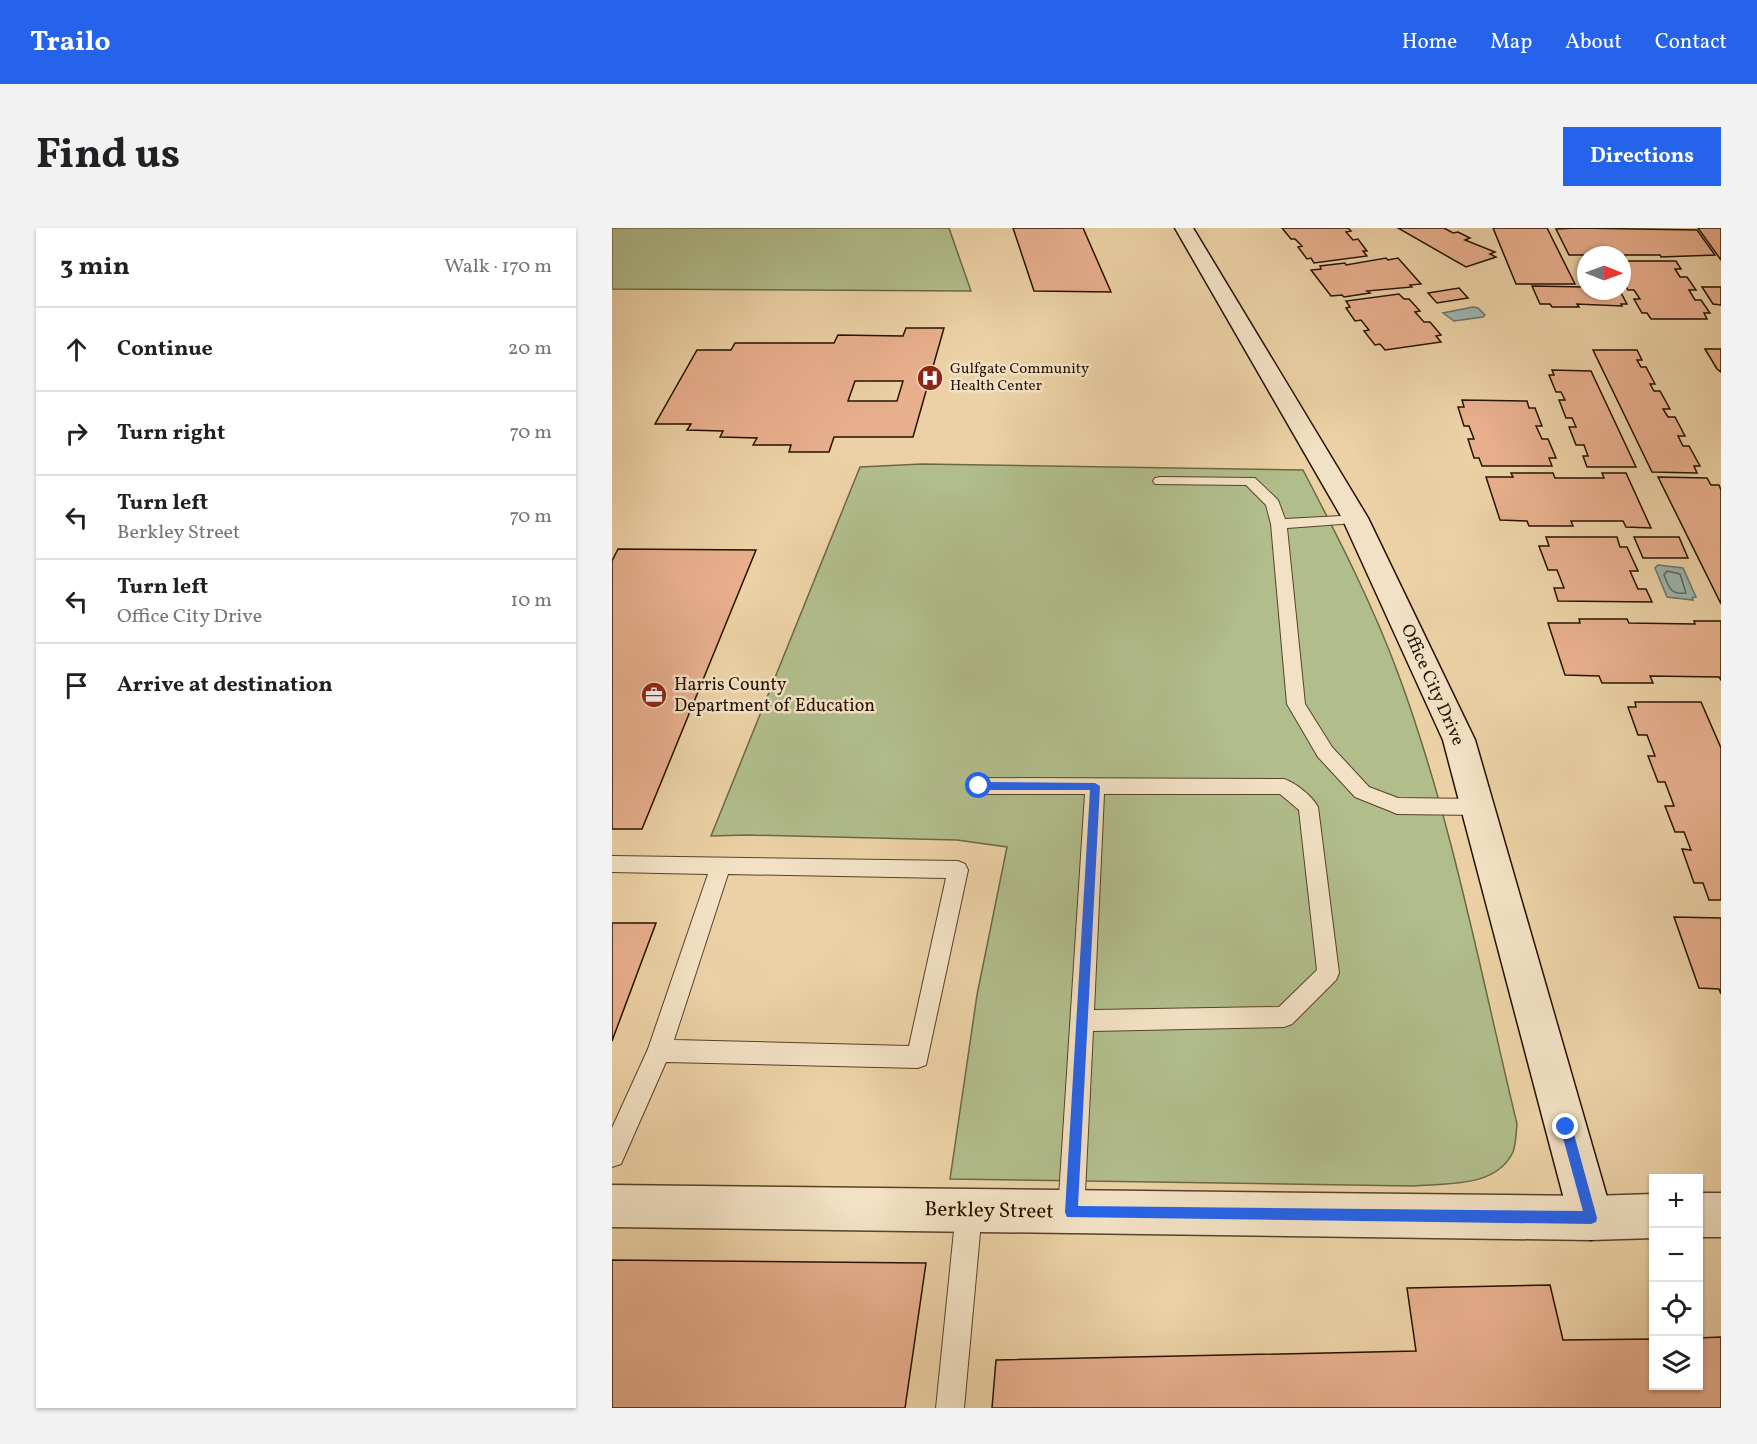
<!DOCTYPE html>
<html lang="en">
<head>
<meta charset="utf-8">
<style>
	:root { --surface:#fff; --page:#f2f2f2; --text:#202124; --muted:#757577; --line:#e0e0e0; --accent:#2563eb }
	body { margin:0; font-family:Vollkorn,serif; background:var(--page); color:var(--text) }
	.controls { position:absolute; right:18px; bottom:18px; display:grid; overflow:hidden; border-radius:0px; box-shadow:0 2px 4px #0004 }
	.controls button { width:54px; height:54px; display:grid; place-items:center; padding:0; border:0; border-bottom:2px solid var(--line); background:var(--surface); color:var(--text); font:30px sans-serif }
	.compass { position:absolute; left:965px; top:18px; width:54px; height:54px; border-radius:50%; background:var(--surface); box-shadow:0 2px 4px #0004; rotate:91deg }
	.stop { position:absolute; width:18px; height:18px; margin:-14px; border:4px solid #2563eb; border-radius:50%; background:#fff }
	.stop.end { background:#2563eb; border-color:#fff; box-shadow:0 2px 6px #0008 }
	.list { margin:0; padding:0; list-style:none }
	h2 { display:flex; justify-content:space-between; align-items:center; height:78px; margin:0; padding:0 24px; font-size:26px }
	h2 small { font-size:20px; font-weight:400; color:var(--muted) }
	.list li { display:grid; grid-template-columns:39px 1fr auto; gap:18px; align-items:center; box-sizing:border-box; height:84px; padding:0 24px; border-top:2px solid var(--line) }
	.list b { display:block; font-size:22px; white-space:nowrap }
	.list p { margin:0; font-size:20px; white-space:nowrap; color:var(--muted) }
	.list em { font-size:20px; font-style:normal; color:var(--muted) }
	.icon { flex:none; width:33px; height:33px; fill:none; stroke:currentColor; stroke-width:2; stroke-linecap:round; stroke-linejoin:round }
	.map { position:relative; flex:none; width:1109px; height:1180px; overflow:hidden; border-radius:0px }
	header { display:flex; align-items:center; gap:36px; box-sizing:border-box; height:84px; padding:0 30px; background:var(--accent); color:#fff }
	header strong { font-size:28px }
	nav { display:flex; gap:33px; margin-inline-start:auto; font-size:21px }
	.intro { display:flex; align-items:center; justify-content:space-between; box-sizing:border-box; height:144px; padding:0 36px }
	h1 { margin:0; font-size:42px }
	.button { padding:15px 27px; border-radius:0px; background:var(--accent); color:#fff; font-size:21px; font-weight:700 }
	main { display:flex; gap:36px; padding:0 36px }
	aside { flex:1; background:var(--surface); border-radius:0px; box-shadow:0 2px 4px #0004 }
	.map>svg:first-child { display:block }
</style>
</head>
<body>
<header>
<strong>Trailo</strong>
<nav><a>Home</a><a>Map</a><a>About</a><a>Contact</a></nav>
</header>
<div class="intro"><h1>Find us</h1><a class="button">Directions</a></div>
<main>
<aside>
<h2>3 min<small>Walk · 170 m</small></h2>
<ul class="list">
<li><svg class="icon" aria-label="ahead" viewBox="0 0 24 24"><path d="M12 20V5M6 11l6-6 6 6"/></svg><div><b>Continue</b></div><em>20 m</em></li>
<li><svg class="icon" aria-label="right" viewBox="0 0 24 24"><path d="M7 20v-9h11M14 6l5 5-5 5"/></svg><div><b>Turn right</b></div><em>70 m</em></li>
<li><svg class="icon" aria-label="left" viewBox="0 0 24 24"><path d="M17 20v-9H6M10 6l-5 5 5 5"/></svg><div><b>Turn left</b><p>Berkley Street</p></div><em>70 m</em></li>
<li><svg class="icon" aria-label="left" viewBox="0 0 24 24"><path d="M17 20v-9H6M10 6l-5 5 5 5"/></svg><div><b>Turn left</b><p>Office City Drive</p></div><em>10 m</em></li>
<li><svg class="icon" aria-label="arrive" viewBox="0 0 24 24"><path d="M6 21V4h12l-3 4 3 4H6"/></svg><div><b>Arrive at destination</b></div></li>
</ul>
</aside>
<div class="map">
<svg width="1109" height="1180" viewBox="0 0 1109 1180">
	<rect width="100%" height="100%" fill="#ebd1a5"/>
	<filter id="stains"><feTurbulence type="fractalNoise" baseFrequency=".00333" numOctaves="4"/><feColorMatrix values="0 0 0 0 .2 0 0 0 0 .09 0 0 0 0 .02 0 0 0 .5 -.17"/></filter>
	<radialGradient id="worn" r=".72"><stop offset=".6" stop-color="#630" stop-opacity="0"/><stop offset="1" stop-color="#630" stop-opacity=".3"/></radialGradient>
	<g fill="#b1bd8b" stroke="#6c6846" stroke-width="1.5">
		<polygon points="0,0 337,0 359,63 0,61"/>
		<path d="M 310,236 L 691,242 C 726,309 761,377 787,448 C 840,592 869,747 905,896 C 904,905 904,916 901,924 C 884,960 835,955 801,958 L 338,951 L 365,767 L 395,619 L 345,612 L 135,607 L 99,608 L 248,239 Z"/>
	</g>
	<g fill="#9cb5b1" stroke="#6d746a" stroke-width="1.5">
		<polygon points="861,79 866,80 873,87 871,89 842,93 831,85"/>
		<polygon points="1046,337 1071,340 1084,369 1080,370 1081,372 1055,369 1043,340"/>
	</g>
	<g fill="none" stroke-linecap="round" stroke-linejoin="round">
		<path stroke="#626458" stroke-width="1.5" d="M 1055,343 L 1068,346 L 1074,365 C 1059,367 1057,360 1052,347 Z"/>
	</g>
	<g fill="#e8af8d" stroke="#271200" stroke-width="1.5" fill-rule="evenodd">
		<polygon points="401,0 471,0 499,64 422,63"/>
		<polygon points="670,0 736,0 739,3 734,4 741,12 746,11 755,23 751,23 755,28 702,35 699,30 695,31 686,19 690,18 683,11 679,11"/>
		<polygon points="786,0 832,0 841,5 846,4 858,10 853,12 883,24 878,26 884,29 854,39"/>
		<polygon points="881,0 935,0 963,56 904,56"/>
		<polygon points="964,0 1085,2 1103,27 1049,29 1048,27 1011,27 1013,29 1010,29 1010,27 957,27 944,1"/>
		<polygon points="1086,0 1109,0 1109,32"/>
		<polygon points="774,30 776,32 786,30 809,56 798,57 800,59 755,63 758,65 732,69 730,67 719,68 699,42 709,41 708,38 733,35 734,37"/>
		<polygon points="1010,33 1064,33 1069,41 1063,41 1068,49 1075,49 1084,62 1077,62 1083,72 1089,72 1098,85 1092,85 1095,91 1039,91 1035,85 1030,85 1022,71 1028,71 1022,62 1016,62 1010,51 1010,49 1015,49 1010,41"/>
		<polygon points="920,58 974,59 974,63 1008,63 1015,76 1009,76 1010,78 965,76 967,79 940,79 938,76 928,76"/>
		<polygon points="1090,59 1109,59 1109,77 1101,76"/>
		<polygon points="847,60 856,70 825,75 816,65"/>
		<polygon points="787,66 792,71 797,71 808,83 803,84 812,94 818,94 829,107 824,108 829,114 773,122 768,116 763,117 752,103 757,102 749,92 743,93 734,80 738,79 734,73"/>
		<path d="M 294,100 L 332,100 L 301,209 L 222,209 L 217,224 L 177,224 L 179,217 L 141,217 L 145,210 L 108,209 L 111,203 L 75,202 L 79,196 L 43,196 L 85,122 L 119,122 L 123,115 L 222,115 L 226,107 L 291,108 ZM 243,153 L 291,153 L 285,173 L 236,173 Z"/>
		<polygon points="1093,121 1109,121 1109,144 1105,141"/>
		<polygon points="981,122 1025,122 1030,132 1025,132 1029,139 1034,139 1043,156 1038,156 1042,163 1048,163 1058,181 1051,181 1056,189 1063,189 1073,208 1066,208 1071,218 1077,218 1088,238 1082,238 1085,245 1040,244"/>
		<polygon points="940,142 979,143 1024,239 975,239 971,228 976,228 972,217 964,217 957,199 964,199 960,190 954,190 947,172 953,172 949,164 944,164 937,147 942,147"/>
		<polygon points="850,172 915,173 917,180 923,180 930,198 924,198 930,211 936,211 944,230 937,230 940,238 870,238 867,230 862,230 856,211 862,211 857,198 852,198 846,179 852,179"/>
		<polygon points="899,245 941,245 943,250 992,250 990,245 1014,245 1039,300 1014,299 1011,293 959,293 961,298 917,298 915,293 888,292 874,249 901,249"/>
		<polygon points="1046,249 1095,250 1099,257 1107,257 1109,262 1109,376"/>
		<polygon points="934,309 1005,309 1008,319 1015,319 1026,343 1018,343 1026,361 1034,361 1040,374 946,373 942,360 952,360 945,342 936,342 927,318 937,318"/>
		<polygon points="1022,309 1067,309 1076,330 1031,330"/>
		<polygon points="6,321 144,322 30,601 0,601 0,333"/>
		<polygon points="967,391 1015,391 1017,395 1083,396 1082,393 1109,393 1109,452 1107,449 1038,448 1041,455 990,455 987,448 953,447 936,395 968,395"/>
		<polygon points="1023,474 1089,474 1109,520 1109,672 1097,672 1091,655 1082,655 1070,621 1079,622 1072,604 1063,604 1053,578 1062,578 1053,554 1046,554 1036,528 1043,528 1035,507 1026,507 1016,479 1024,479"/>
		<polygon points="1062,689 1109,690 1109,766 1107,761 1087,760"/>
		<polygon points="0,695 44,695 0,813"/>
		<polygon points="0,1032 314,1035 293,1180 0,1180"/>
		<polygon points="938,1057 951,1112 1042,1111 1042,1158 1086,1158 1086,1110 1109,1109 1109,1180 380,1180 384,1132 804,1123 795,1060"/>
	</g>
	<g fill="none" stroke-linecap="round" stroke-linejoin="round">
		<g stroke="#584229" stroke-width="2">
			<g id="lane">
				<polygon points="548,249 643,250 666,272 673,291 748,287 751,290 743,295 675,300 693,476 720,519 757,559 786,570 866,571 873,574 876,579 873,584 866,587 785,586 778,583 743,569 706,529 675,476 659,296 654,277 634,257 543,256 541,253 543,250"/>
				<path d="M 367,550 L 672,551 C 684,555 700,568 706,579 L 727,745 L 724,752 L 680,796 L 672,799 L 481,803 L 472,984 L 468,993 L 459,997 L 450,993 L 446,984 L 473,566 L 367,566 L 360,563 L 357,558 L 360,553 ZM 492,566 L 668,566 L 687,582 L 705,742 L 667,779 L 482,782 Z"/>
				<path d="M 0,628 L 346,633 L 353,636 L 356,642 L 314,837 L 306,840 L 54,834 L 9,936 L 0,939 L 0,900 L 36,821 L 96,646 L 0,644 ZM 116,646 L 334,650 L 297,818 L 62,812 Z"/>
				<polygon points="357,970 366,974 370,983 352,1180 324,1180 344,983 348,974"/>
			</g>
		</g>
		<g stroke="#584229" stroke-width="3">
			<g id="street">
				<polygon points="0,957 979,968 1042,966 1042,1010 979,1012 0,999"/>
				<rect x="1086" y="965" width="23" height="44"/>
			</g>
		</g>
		<g stroke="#271200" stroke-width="3">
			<polygon id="secondary" points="563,0 581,0 756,290 863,512 1001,990 994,1005 979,1012 964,1005 957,990 831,512 730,290"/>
		</g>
		<use href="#lane" fill="#f2e1c4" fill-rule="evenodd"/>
		<use href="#street" fill="#f2e1c4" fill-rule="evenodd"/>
		<use href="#secondary" fill="#f2e1c4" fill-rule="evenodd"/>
	</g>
	<polygon fill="#2563eb" points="367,554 483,555 488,558 466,978 971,983 948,899 954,893 960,899 985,990 984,994 979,996 455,989 453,984 478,562 367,562 362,558"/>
	<defs>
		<g id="hospital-disc" transform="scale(1.35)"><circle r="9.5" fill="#8f2418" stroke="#f2e1c4"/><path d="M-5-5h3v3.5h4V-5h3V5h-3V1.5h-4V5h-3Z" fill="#fff"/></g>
		<g id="office-disc" transform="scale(1.35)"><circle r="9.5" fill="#8f2418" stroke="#f2e1c4"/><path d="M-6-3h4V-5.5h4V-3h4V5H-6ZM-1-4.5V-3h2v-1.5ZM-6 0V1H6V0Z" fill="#fff"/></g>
	</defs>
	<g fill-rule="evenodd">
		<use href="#hospital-disc" x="318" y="150"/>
		<use href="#office-disc" x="42" y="467"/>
	</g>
	<g text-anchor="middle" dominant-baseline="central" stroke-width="5" stroke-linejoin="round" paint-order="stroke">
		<g font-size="15" fill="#271200" stroke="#f2e1c4" text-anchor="start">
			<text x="338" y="141">Gulfgate Community<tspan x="338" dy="17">Health Center</tspan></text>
		</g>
		<g font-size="18" fill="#271200" stroke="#f2e1c4" text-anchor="start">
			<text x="62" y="457">Harris County<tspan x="62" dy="21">Department of Education</tspan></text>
		</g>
		<g font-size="18" fill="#271200" stroke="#f2e1c4">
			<text transform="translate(820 457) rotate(66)">Office City Drive</text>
		</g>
		<g font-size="21" fill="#271200" stroke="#f2e1c4">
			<text transform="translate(377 983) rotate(1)">Berkley Street</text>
		</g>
	</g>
	<rect width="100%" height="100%" filter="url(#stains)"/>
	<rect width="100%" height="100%" fill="url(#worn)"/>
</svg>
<div class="controls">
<button>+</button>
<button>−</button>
<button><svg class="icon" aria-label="locate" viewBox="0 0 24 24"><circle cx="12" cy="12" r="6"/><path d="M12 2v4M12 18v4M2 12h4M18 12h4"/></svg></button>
<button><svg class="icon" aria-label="layers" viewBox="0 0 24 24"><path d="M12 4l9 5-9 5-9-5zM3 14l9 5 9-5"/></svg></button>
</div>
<svg class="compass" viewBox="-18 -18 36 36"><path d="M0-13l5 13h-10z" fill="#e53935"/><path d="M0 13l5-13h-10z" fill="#757577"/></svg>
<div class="stop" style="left:367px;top:558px"></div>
<div class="stop end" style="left:954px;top:899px"></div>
</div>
</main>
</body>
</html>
